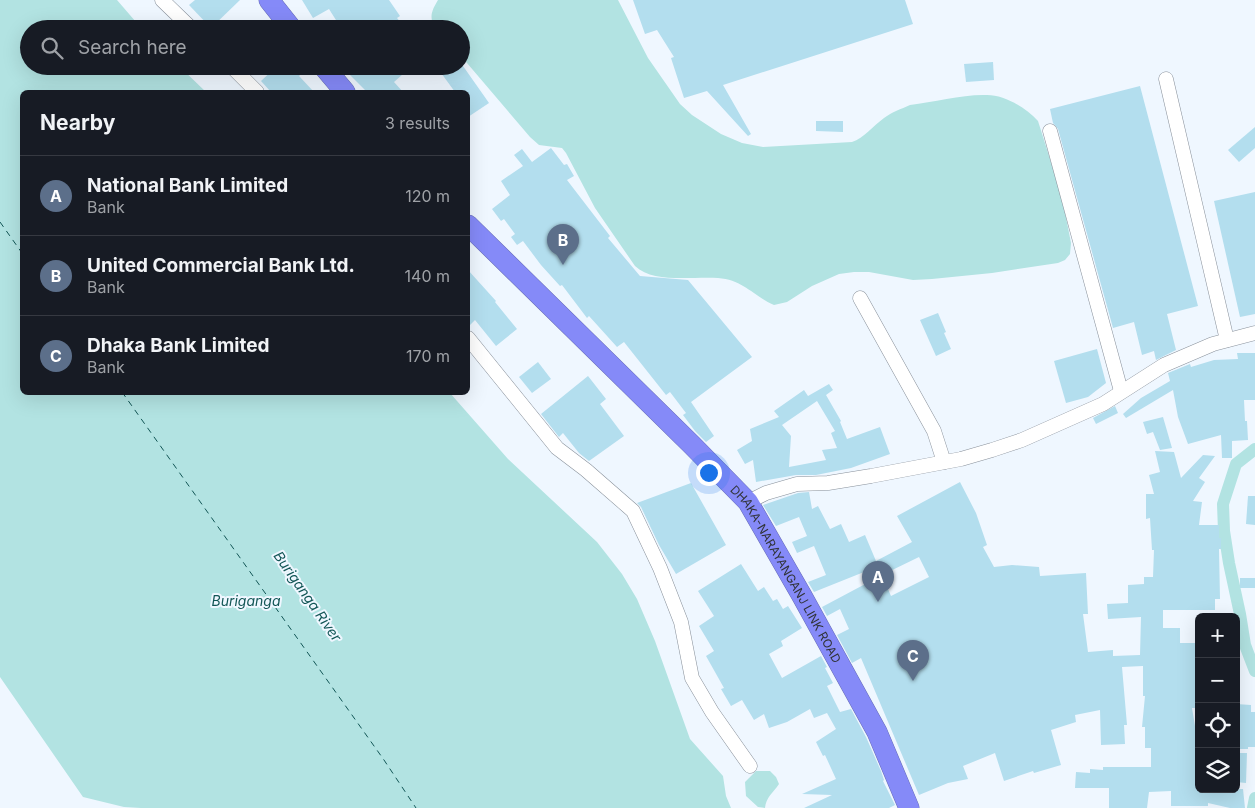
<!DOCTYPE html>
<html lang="en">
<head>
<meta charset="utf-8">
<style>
	:root { --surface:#171b24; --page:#20242c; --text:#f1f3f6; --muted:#9ea1a6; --line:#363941; --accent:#b2b489 }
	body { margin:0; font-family:Inter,sans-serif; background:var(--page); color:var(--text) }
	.controls { position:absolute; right:15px; bottom:15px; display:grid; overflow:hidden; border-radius:8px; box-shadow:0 5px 20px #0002 }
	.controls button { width:45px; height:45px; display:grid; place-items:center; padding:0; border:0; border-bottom:1px solid var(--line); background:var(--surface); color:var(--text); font:25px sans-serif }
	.you { position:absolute; left:708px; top:472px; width:18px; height:18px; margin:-12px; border:4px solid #fff; border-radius:50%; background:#1a73e8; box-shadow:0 0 0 8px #1a73e833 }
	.badge { display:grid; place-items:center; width:32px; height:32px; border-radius:50%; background:var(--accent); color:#fff; font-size:16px; font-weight:700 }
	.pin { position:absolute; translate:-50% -41px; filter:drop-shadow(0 1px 2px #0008) }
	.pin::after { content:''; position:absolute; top:26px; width:18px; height:15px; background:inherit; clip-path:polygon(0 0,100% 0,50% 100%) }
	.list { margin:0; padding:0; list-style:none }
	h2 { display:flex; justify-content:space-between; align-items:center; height:65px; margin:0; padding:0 20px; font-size:21px }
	h2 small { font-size:16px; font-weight:400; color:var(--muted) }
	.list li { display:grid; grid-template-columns:32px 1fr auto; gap:15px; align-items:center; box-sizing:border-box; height:80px; padding:0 20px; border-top:1px solid var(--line) }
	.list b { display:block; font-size:19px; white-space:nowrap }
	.list p { margin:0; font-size:16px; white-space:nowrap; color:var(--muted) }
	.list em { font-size:16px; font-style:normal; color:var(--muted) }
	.icon { flex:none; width:28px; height:28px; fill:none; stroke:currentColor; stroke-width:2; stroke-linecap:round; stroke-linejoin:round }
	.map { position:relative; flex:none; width:1255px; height:808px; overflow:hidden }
	.search { position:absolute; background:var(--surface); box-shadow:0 5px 20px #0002; left:20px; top:20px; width:450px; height:55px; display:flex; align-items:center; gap:12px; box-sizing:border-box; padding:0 18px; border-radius:28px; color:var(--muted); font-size:19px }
	.panel { position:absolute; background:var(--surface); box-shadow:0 5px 20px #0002; left:20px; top:90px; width:450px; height:305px; border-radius:8px }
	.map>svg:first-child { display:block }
</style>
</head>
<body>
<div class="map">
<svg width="1255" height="808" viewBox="0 0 1255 808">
	<rect width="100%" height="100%" fill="#eff7ff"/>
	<g fill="#b2e3e2">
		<polygon points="0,0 117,0 142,29 29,29 29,66 179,66 206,92 22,92 22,392 450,393 508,459 597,542 622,574 637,599 655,641 690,739 723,776 726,796 731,808 141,808 124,807 83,797 0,677"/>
		<path d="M 438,0 L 618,0 L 648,58 L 680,104 L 692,115 L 721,134 L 742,143 L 763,147 L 852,142 C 864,138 873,126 884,118 C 892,112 901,109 910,105 C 934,102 964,94 987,95 C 1005,95 1026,108 1038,121 L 1062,197 L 1071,243 L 1070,254 L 1065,260 L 1058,263 L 992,273 L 932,279 L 913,280 L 869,272 L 854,272 L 839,274 L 812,286 L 787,302 L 774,305 C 753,296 744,280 718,278 C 693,276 654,284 635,266 L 595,208 L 566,153 L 562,148 L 539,145 L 530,137 L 461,56 L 461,29 L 436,29 C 428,18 432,10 438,0 Z"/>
		<path d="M 756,771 L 770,771 L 776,777 L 779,784 C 773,793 766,797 765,808 L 758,807 L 746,796 L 745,782 Z"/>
	</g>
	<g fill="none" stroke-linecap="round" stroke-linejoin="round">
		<g stroke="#b2e3e2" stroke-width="12">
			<polyline points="1255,449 1236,464 1223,504 1224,531 1229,563 1240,614 1245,645 1255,671"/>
			<polyline points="1253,808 1255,798"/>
		</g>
		<g stroke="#125656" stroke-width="1" stroke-dasharray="6 5" stroke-linecap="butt">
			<polyline points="0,222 22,253"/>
			<polyline points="122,392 384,760 416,808"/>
		</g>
	</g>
	<g fill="#b3deee" fill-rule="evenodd">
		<polygon points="195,0 240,0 211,28 189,5"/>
		<polygon points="302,0 389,0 400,16 397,18 406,29 351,29 347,24 341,28 329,9 313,18"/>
		<polygon points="633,0 905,0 913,24 723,85 751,134 748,136 707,91 684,98 671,58 674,57 657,30 645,34"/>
		<polygon points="993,62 994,80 966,82 964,64"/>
		<polygon points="277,66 296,66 302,73 299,76 314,92 271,92 261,81"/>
		<polygon points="341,66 412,66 394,82 403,92 367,92"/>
		<polygon points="436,66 463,66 489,103 468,117 468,92 455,92"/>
		<polygon points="1140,86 1198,306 1167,314 1176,350 1156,360 1154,351 1142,355 1134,322 1113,328 1058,129 1053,123 1050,109"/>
		<polygon points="816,121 843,121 843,132 816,131"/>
		<polygon points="1255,127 1255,148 1239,162 1228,150"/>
		<polygon points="551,148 564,165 567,164 574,176 567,180 610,236 608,238 640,276 688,280 752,357 691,402 714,436 706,442 695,431 683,415 686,413 670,392 666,395 624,342 617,347 589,316 587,318 562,285 560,286 541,265 523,241 517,245 511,237 515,234 504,219 501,221 492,209 510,195 501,181 523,166 514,155 522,149 532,162"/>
		<polygon points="1255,192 1255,314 1240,317 1214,201"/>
		<polygon points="468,270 496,301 495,302 517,329 496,346 475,320 468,327"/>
		<polygon points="938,313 946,332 944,333 951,349 936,356 920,320"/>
		<polygon points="1097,349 1106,383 1088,397 1066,403 1054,361"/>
		<polygon points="1237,353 1255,353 1255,400 1244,400 1245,421 1247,421 1248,440 1232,441 1232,458 1222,458 1221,435 1188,444 1178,417 1173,390 1126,418 1123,414 1141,398 1170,381 1168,373 1190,364 1191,367 1214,360 1238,359"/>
		<polygon points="538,362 551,379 532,393 519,377"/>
		<polygon points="588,376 606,399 600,404 624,436 589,461 579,453 563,433 559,437 541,414"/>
		<path d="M 829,384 L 833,390 L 826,395 L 841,421 L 840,422 L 847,439 L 880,427 L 890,454 L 851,468 L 816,475 L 796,475 L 756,482 L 753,460 L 745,464 L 737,450 L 752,441 L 750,429 L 779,417 L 774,411 L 804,390 L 808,396 ZM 817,401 L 835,431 L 831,433 L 837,448 L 822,450 L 826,460 L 789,467 L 791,436 L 782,425 Z"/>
		<polygon points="1115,406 1118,413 1096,424 1093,418"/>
		<polygon points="1163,417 1172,448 1160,450 1153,432 1147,434 1143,422"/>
		<path d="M 1155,451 L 1174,452 L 1181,478 L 1203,455 L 1215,456 L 1199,478 L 1205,482 L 1193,501 L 1202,502 L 1199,525 L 1219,525 L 1219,538 L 1221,538 L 1221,549 L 1219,549 L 1220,599 L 1215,599 L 1215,610 L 1163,610 L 1163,628 L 1180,628 L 1180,643 L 1199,643 L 1199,708 L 1192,708 L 1195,726 L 1199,726 L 1199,789 L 1243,789 L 1245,808 L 1230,808 L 1208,803 L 1208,806 L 1171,806 L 1171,791 L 1149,792 L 1147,808 L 1109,808 L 1109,788 L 1075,788 L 1076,772 L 1090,773 L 1090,769 L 1103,770 L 1103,767 L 1151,767 L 1151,748 L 1145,748 L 1145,727 L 1142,727 L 1145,696 L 1143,696 L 1143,666 L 1122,667 L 1127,725 L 1124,725 L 1125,744 L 1101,745 L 1100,710 L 1075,715 L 1076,722 L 1051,730 L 1061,765 L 1034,773 L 1033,771 L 1004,781 L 995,753 L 963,766 L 968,779 L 948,783 L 919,795 L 861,658 L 852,663 L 837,635 L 849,629 L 840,609 L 827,616 L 822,607 L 869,582 L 864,572 L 814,592 L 808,582 L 826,575 L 814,546 L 797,553 L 792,542 L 807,536 L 799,517 L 776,526 L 763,505 L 798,493 L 809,492 L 812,509 L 818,506 L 830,529 L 841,524 L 849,542 L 865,535 L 876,561 L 912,542 L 897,516 L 960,482 L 976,513 L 987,545 L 983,547 L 994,567 L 1012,565 L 1039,567 L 1040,576 L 1086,573 L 1088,614 L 1083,614 L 1088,652 L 1113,650 L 1113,656 L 1140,655 L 1141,617 L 1108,619 L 1107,604 L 1128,603 L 1128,585 L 1144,584 L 1144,577 L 1153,577 L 1154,550 L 1152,550 L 1150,518 L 1146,519 L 1146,494 L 1154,494 L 1149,475 L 1160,472 ZM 919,557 L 929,577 L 891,596 L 882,575 Z"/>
		<polygon points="691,483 726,545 676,574 659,545 641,507 637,503"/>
		<polygon points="1248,496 1255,496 1255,525 1246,524"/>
		<polygon points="741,564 758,591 764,587 773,601 777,599 783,609 788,606 802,628 781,641 783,646 769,654 782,678 821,656 827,667 825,668 833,683 827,686 840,712 851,709 866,737 881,771 884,780 883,781 895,805 889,808 804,808 832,795 802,794 836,779 825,755 823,756 816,742 836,729 827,713 814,718 810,709 787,722 769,728 764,714 754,720 742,700 731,706 721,689 724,688 706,656 714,651 699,626 714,616 698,591"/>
		<rect x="1240" y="578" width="15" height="10"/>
		<polygon points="1236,704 1251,705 1251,712 1255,712 1255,747 1248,747 1248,749 1236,749"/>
		<polygon points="1239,753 1247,753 1246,783 1236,782"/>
	</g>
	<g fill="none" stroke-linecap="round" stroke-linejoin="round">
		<g stroke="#89919b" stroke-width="15">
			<g id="minor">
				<polyline points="162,0 192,29"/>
				<polyline points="231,66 257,92"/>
				<polyline points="1166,79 1227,340"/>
				<polyline points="1050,131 1121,391"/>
				<polyline points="860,298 934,431 944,462"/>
				<polyline points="468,338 557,448 586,470 633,511 660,568 681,622 692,678 712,712 750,766"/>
				<polyline points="748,502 766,493 797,484 828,483 871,476 961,459 992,450 1022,440 1103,404 1164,365 1213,344 1255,333"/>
			</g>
		</g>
		<g stroke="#676cb4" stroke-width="21">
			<g id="highway">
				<polyline points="269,0 292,29"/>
				<polyline points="323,66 345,92"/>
				<path id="s1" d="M 468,225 L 692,445 L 748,502 L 802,596 L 877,732 L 909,808"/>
			</g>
		</g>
		<use href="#minor" stroke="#fff" stroke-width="14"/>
		<use href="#highway" stroke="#858af8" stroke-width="20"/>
	</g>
	<g text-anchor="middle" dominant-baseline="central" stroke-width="4" stroke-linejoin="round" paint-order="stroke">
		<g font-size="12" fill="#303337" stroke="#eff7ff">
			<text stroke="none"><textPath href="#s1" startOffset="475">DHAKA-NARAYANGANJ LINK ROAD</textPath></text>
		</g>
		<g font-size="14" font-style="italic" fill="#125656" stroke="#eff7ff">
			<text transform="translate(308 596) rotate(55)">Buriganga River</text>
			<text x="246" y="600">Buriganga</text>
		</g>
	</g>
</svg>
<div class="controls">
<button>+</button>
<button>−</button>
<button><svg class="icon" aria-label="locate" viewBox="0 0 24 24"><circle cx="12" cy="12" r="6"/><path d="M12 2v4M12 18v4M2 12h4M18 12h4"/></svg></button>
<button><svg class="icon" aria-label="layers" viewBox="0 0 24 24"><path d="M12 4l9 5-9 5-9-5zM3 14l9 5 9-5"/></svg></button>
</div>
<div class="you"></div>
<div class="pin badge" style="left:878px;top:602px;background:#5c6f8a">A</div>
<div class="pin badge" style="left:563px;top:265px;background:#5c6f8a">B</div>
<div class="pin badge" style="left:913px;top:681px;background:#5c6f8a">C</div>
<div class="search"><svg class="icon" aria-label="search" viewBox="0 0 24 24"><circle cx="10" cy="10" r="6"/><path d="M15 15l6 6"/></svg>Search here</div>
<section class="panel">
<h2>Nearby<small>3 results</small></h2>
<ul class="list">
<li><span class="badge" style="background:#5c6f8a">A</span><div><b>National Bank Limited</b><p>Bank</p></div><em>120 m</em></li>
<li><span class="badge" style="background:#5c6f8a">B</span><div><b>United Commercial Bank Ltd.</b><p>Bank</p></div><em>140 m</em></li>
<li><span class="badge" style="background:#5c6f8a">C</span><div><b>Dhaka Bank Limited</b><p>Bank</p></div><em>170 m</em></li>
</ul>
</section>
</div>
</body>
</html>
